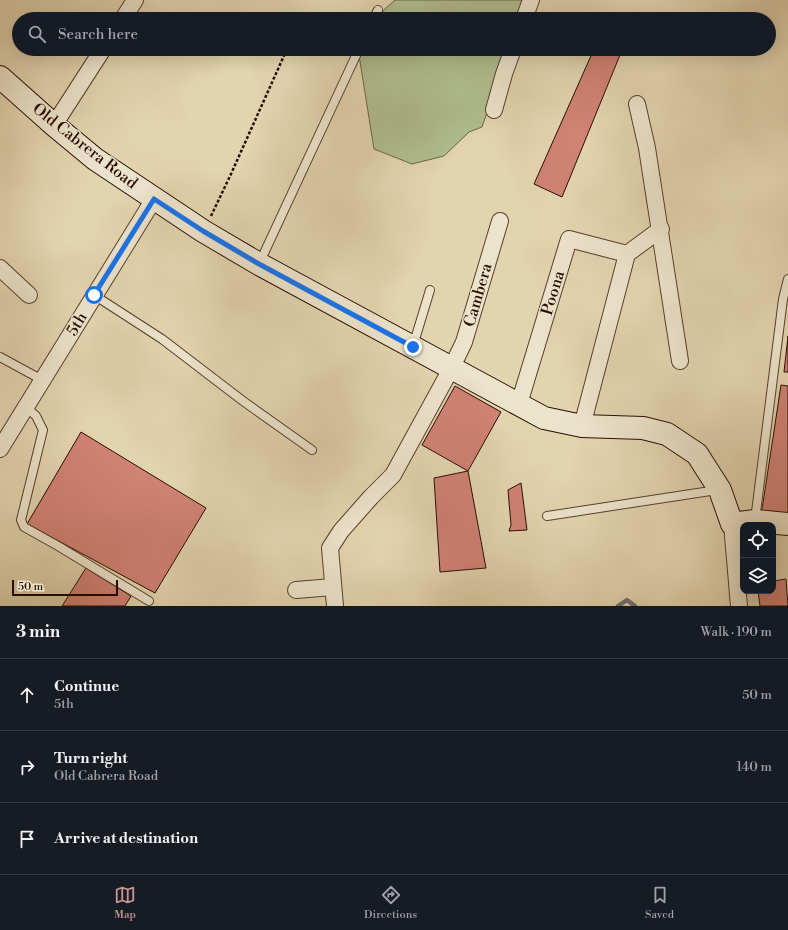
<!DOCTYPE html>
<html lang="en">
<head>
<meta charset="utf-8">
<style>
	:root { --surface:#171b24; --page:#20242c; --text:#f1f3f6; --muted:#9ea1a6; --line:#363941; --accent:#c59692 }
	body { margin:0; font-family:"Libre Bodoni",serif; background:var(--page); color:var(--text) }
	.controls { position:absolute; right:12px; bottom:12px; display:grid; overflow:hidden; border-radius:8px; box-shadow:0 4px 16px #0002 }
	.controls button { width:36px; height:36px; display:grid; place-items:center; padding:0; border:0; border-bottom:1px solid var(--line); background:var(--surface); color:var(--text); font:20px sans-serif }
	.scale { position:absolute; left:12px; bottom:10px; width:106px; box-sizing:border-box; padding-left:4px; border:2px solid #290d01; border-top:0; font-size:11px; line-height:14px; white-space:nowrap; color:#290d01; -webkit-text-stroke:3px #ece3cb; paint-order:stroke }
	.stop { position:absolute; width:12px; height:12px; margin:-9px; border:3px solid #1a73e8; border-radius:50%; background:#fff }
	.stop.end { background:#1a73e8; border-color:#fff; box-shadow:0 1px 4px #0008 }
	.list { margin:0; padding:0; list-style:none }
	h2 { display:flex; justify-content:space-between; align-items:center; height:52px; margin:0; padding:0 16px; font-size:17px }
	h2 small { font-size:13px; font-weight:400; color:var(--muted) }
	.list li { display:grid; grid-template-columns:26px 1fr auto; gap:12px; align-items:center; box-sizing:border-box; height:72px; padding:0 16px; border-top:1px solid var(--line) }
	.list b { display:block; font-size:15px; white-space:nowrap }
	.list p { margin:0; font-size:13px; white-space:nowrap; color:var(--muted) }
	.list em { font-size:13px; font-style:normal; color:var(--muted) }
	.icon { flex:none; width:22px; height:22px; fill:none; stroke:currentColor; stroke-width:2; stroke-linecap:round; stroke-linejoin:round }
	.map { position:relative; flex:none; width:788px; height:606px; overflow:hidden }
	.search { position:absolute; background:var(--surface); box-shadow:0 4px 16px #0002; left:12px; right:12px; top:12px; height:44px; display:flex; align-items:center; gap:10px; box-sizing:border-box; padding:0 14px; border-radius:22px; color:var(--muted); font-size:15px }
	.sheet { height:268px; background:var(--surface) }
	nav { display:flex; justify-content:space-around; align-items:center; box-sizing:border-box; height:56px; border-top:1px solid var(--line); background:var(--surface); font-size:11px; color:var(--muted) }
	nav a { display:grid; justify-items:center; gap:2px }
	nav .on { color:var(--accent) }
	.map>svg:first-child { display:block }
</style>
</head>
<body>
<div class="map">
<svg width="788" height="606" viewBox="0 0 788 606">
	<rect width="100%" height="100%" fill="#e2d4af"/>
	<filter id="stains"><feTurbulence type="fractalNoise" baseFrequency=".005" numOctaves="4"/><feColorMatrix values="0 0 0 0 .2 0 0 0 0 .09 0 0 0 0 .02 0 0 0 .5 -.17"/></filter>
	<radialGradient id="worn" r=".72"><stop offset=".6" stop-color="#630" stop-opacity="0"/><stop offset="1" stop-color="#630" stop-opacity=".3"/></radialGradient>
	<g fill="#afbd8d" stroke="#6c6547">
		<polygon points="395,0 527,0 520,19 374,19"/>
		<polygon points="358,49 509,49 482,127 469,132 444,156 412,164 374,149"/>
	</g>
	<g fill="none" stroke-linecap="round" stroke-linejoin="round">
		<polyline stroke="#6d726e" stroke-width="4.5" points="618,606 627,600 635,606"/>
	</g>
	<g fill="#d08275" stroke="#290d01">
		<polygon points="594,49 622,50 562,197 534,184"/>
		<polygon points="788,336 788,372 784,372"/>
		<polygon points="781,385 788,386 788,518 761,516"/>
		<polygon points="455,386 501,412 468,471 422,445"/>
		<polygon points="81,432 206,508 155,593 27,524"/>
		<polygon points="468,471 486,568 440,572 434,478"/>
		<polygon points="521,483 527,530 509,531 511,525 508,490"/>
		<polygon points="86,568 131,596 125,606 62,606"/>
		<polygon points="786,579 788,606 760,606 758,591 773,591 773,581"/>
	</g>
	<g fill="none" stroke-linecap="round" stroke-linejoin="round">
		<g stroke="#573f2c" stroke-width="10">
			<g id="lane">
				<polyline points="373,19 378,10"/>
				<polyline points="259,264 359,49"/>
				<polyline points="94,295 162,339 243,401 312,450"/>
				<polyline points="413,346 430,290"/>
				<polyline points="0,357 35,376 43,379"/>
				<polyline points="26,407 36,416 43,430 21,520 24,527 58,546 149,601"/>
				<polyline points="547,516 717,490"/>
				<polyline points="755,520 783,299 788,279"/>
			</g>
		</g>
		<g stroke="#573f2c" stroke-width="18">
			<g id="street">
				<polyline points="123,19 135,0"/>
				<polyline points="524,19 531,0"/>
				<polyline points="637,104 647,148 680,361"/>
				<polyline points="494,110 504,74 513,49"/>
				<polyline points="54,125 103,49"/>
				<polyline points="0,268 29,295"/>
				<polyline points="519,404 569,239 627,254"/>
				<polyline points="582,426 627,254 661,229"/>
				<polyline points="0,449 154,199"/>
				<polyline points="732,524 739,606"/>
				<polyline points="296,590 333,587"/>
				<polyline points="335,606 330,548 341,531 371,497 393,475 452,367 464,342 500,221"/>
			</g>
		</g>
		<g stroke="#290d01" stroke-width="24">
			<polyline id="secondary" points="0,77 54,125 95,159 203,231 259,264 544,418 582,426 643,428 667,434 697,454 720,490 732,524 755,521 788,524"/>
		</g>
		<polyline stroke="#290d01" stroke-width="2.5" stroke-dasharray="3 2" stroke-linecap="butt" points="211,216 231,174 287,49"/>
		<use href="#lane" stroke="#ece3cb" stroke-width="8"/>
		<use href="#street" stroke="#ece3cb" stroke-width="16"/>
		<use href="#secondary" stroke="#ece3cb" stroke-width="22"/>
	</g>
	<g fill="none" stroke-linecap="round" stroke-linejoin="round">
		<polyline stroke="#1a73e8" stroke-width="5" points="94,295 154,199 203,231 259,264 413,347"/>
	</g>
	<g text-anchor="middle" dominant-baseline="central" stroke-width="3" stroke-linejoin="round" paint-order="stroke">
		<g font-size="16" fill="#290d01" stroke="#ece3cb">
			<text transform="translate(85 146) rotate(38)">Old Cabrera Road</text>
			<text transform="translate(553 293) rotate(-73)">Poona</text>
			<text transform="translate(478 295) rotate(-74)">Cambera</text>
			<text transform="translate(77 324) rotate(-59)">5th</text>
		</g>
	</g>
	<rect width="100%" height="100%" filter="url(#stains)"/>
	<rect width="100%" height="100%" fill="url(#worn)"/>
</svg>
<div class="controls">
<button><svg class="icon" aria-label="locate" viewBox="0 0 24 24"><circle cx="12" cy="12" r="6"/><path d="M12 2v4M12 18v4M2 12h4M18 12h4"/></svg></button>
<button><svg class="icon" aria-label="layers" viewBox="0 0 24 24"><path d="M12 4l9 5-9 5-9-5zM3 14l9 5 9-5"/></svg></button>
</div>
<div class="scale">50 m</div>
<div class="stop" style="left:94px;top:295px"></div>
<div class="stop end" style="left:413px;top:347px"></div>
<div class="search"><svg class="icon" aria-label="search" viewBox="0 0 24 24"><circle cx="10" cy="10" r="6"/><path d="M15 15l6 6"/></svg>Search here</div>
</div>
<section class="sheet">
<h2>3 min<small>Walk · 190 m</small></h2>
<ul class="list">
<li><svg class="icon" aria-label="ahead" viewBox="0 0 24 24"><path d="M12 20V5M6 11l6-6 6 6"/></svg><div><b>Continue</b><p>5th</p></div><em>50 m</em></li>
<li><svg class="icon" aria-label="right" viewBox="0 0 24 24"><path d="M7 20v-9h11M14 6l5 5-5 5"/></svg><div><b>Turn right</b><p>Old Cabrera Road</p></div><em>140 m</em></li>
<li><svg class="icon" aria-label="arrive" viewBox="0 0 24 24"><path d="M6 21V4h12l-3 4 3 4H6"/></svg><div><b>Arrive at destination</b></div></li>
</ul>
</section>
<nav>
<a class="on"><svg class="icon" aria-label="map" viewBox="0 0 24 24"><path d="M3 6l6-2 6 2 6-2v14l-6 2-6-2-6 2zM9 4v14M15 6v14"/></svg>Map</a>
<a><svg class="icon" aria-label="directions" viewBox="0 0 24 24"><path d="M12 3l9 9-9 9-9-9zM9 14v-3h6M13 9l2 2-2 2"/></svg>Directions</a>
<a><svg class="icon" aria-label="saved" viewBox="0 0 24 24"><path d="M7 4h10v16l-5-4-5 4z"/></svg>Saved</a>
</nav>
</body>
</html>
